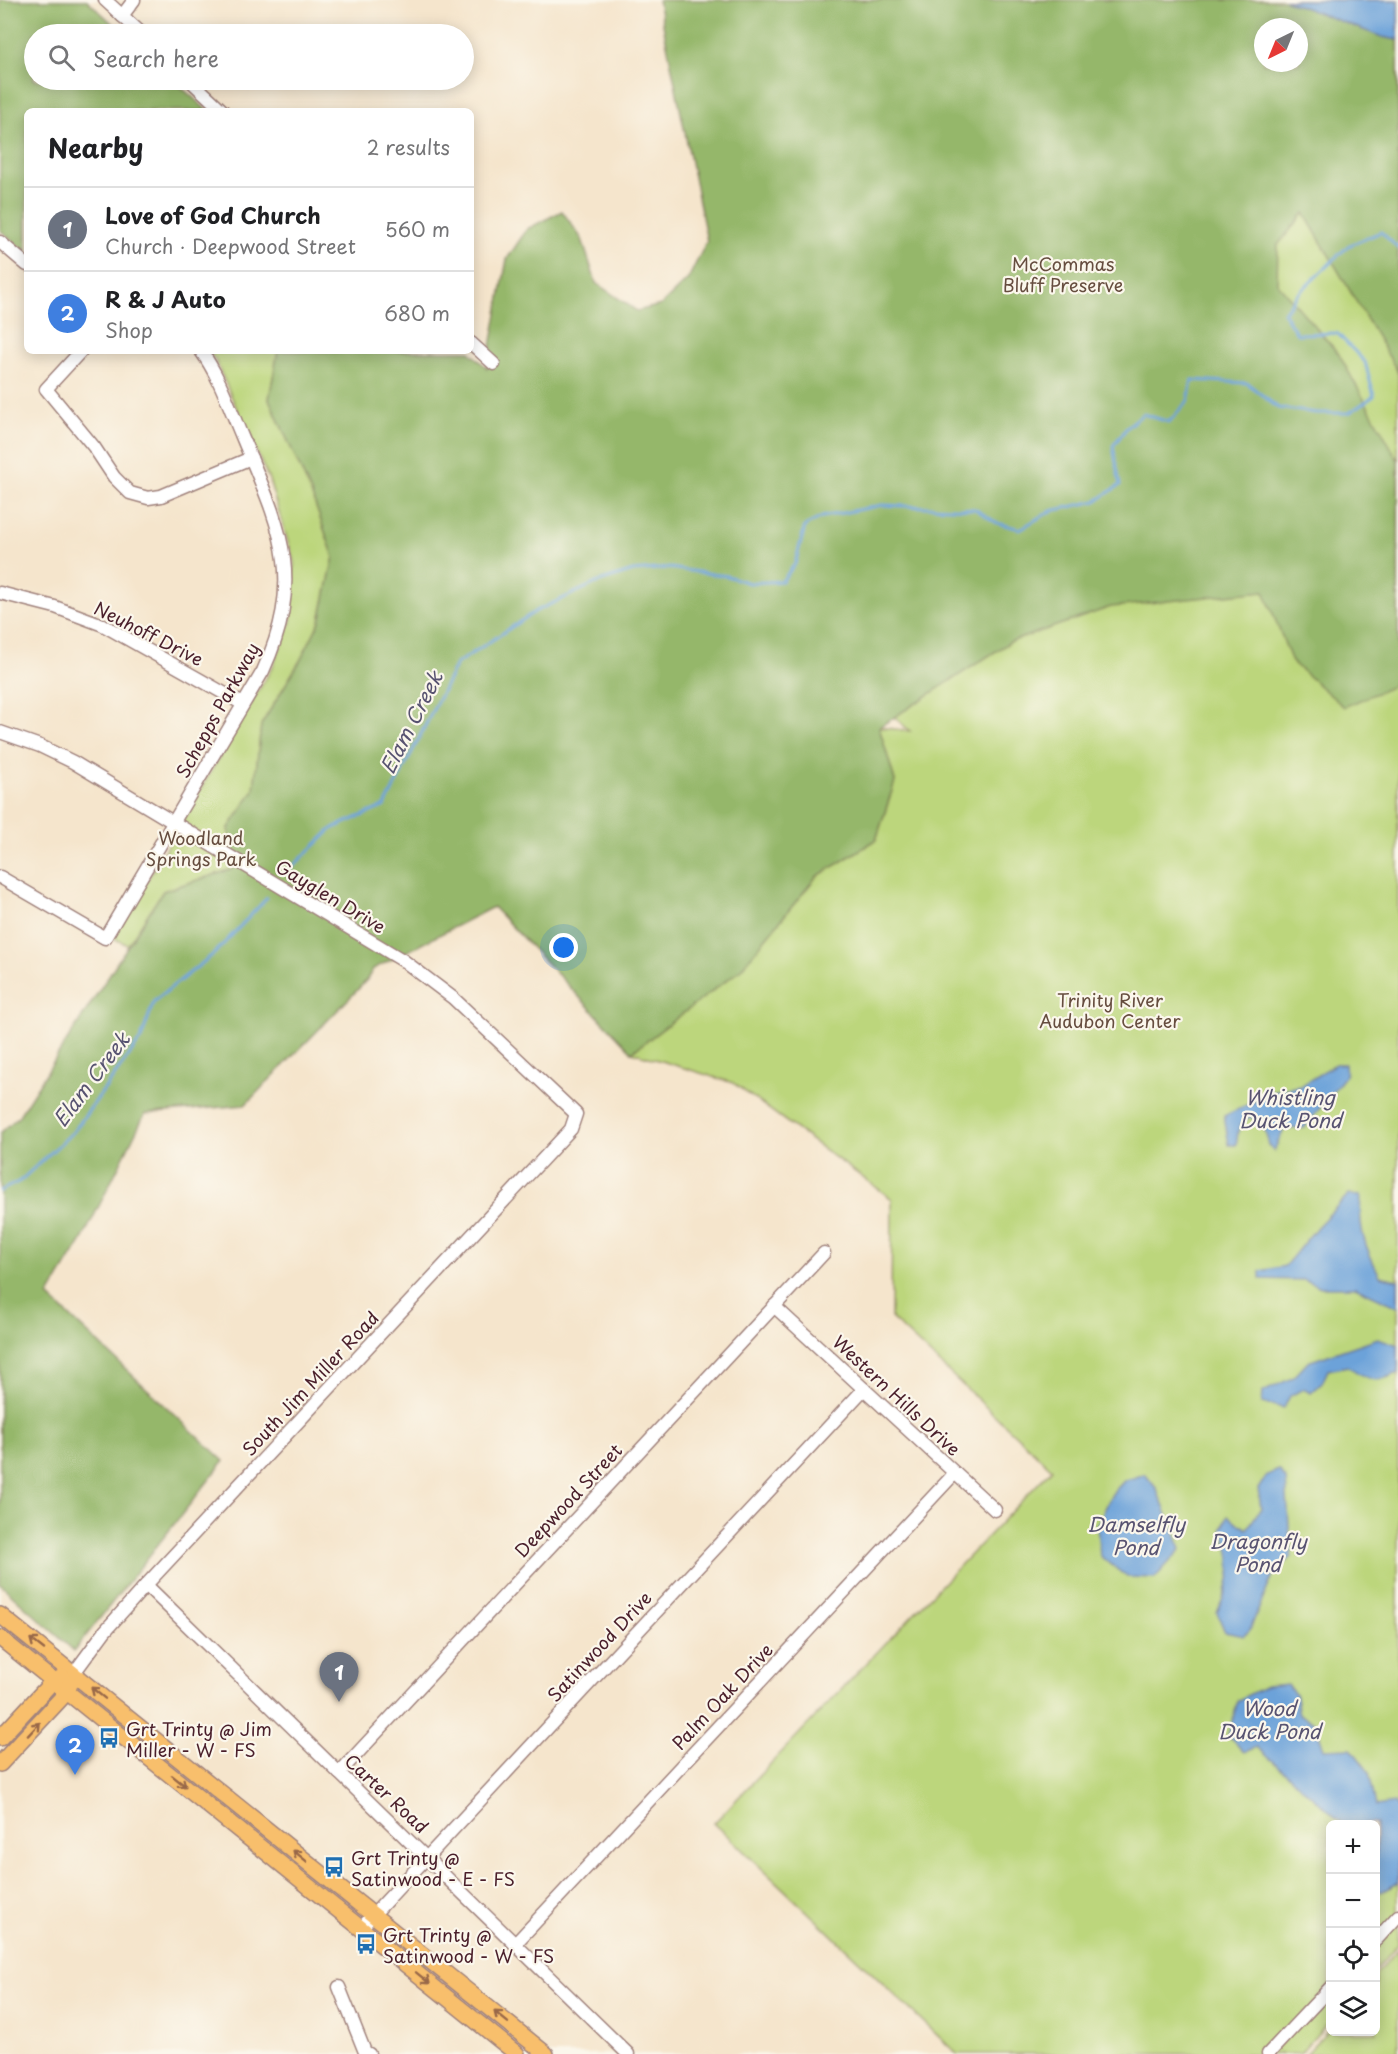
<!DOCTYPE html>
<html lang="en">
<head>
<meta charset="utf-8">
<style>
	:root { --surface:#fff; --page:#f6f6f6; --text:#202124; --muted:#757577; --line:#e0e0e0; --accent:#1f6fb2 }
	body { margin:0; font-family:"Playpen Sans",sans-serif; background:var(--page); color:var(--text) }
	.controls { position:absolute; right:18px; bottom:18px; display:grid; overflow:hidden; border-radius:9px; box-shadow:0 3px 15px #0003 }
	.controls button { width:54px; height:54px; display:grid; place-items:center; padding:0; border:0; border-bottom:2px solid var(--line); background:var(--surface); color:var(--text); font:30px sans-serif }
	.compass { position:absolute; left:1254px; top:18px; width:54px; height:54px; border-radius:50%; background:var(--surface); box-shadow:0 3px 15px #0003; rotate:223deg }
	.you { position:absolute; left:564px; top:948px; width:21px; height:21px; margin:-15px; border:4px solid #fff; border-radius:50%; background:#1a73e8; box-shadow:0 0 0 9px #1a73e833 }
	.badge { display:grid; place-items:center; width:39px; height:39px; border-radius:50%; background:var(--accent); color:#fff; font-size:20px; font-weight:700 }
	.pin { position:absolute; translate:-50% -50px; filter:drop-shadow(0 2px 3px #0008) }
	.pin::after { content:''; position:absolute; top:32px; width:21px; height:18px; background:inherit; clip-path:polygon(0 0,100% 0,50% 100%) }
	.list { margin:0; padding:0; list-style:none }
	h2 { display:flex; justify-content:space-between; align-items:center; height:78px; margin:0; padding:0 24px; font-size:26px }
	h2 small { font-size:20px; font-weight:400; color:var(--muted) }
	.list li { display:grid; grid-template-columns:39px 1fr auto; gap:18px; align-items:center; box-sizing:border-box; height:84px; padding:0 24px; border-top:2px solid var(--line) }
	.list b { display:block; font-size:22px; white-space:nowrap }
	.list p { margin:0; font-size:20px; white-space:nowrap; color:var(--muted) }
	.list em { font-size:20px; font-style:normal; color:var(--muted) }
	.icon { flex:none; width:33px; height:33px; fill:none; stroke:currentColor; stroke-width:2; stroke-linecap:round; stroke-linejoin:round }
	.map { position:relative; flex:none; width:1398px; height:2054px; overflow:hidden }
	.search { position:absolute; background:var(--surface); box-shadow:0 3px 15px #0003; left:24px; top:24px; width:450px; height:66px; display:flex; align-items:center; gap:15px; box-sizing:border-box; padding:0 21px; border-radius:33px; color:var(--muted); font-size:22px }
	.panel { position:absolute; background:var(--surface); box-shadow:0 3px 15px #0003; left:24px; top:108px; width:450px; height:246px; border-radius:9px }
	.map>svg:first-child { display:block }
</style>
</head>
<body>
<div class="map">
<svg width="1398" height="2054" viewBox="0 0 1398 2054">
	<rect width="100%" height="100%" fill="#fbf7ec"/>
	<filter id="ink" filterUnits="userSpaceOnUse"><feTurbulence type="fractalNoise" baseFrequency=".0167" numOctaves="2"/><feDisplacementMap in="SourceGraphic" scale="12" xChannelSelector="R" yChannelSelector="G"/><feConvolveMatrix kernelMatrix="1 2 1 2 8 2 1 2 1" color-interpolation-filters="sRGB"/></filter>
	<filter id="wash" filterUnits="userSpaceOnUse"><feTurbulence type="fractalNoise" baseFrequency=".008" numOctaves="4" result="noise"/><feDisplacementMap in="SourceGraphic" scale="24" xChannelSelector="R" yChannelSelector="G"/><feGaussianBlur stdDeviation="1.35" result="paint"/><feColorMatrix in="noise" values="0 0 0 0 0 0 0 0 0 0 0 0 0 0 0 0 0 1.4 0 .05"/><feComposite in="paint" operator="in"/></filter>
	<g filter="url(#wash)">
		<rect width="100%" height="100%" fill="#f5e5cc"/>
		<g fill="#bcd67b" stroke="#837a53" stroke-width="1.5" fill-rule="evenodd">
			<path d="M 1304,0 L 1398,30 L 1398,1945 L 1376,1970 L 1376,1824 L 1330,1824 L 1330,2020 L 1300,2054 L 957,2054 L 714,1823 L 1052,1469 L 891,1318 L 892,1199 L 733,1083 L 632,1052 L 740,970 L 816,877 L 876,840 L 895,781 L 878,727 L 910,731 L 562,428 ZM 1263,27 L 1299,27 L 1299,63 L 1263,63 Z"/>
			<polygon points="208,351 278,351 269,399 310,490 334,557 320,621 300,661 261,725 254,790 229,828 233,869 163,891 128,945 113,938 273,666 291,621 294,562 269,480 215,360"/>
			<polygon points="1398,1950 1398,2054 1306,2054 1330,2028 1330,2032 1376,2032 1376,1974"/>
		</g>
		<g fill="#95b76b" stroke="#706b4b" stroke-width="1.5" fill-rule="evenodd">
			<polygon points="0,0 87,0 124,34 34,34 34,80 173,80 208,111 27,111 27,253 0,230"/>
			<path d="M 658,0 L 1398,0 L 1398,372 L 1304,213 L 1278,245 L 1277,283 L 1338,353 L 1398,460 L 1398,684 L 1344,707 L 1292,662 L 1264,591 L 1111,607 L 1010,642 L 879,727 L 895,781 L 876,840 L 816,877 L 740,970 L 632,1052 L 493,907 L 373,969 L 366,981 L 245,1105 L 145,1114 L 82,1240 L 48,1296 L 224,1461 L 74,1651 L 0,1584 L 0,1133 L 18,1117 L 163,891 L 233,869 L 229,828 L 254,790 L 261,725 L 300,661 L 320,621 L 334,557 L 310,490 L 269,399 L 278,351 L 469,351 L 487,368 L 507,259 L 527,229 L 562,211 L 582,239 L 596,283 L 637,311 L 661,305 L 688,279 L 707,241 ZM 1263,27 L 1299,27 L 1299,63 L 1263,63 Z"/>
		</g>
		<g fill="#6ca2d9" stroke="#5b6082" stroke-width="1.5">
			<polygon points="1284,0 1398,0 1398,40 1382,37"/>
			<polygon points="1335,1064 1345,1064 1346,1075 1304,1128 1284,1129 1274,1151 1269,1145 1262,1121 1249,1117 1239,1127 1236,1145 1229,1145 1224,1116 1278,1090 1301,1086"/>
			<path d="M 1348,1195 L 1361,1196 C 1358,1229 1365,1247 1380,1276 L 1398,1280 L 1398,1307 L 1355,1287 L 1321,1287 L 1304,1280 L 1260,1279 L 1260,1271 L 1285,1266 L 1317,1227 Z"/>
			<path d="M 1378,1338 L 1398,1345 L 1398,1373 C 1376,1384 1368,1381 1348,1366 L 1328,1370 L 1322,1383 L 1311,1393 L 1303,1389 L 1290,1396 L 1284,1408 L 1262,1403 L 1263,1392 L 1294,1377 L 1308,1362 Z"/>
			<path d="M 1279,1470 L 1286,1479 L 1291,1557 L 1274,1573 L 1251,1627 L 1244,1636 L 1225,1632 L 1217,1613 C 1232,1577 1236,1566 1222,1529 L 1228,1516 L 1247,1529 L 1261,1508 L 1258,1489 L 1267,1475 Z"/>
			<polygon points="1145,1474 1156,1488 1181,1549 1155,1578 1127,1577 1100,1556 1097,1526 1112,1494 1124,1481"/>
			<polygon points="1288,1684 1296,1696 1299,1715 1315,1722 1324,1749 1351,1748 1369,1772 1376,1806 1394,1803 1398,1808 1398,1883 1381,1892 1376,1887 1376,1824 1343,1824 1257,1747 1244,1752 1228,1735 1238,1700 1266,1686"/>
		</g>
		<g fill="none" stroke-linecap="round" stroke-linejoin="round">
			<g stroke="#6ca2d9" stroke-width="3">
				<polyline points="287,872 333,828 385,806 456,664 536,611 596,583 633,571 669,568 727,576 749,583 782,581 795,564 805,526 822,517 882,505 975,509 997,523 1020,529 1051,511 1096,501 1120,485 1113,446 1128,426 1143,414 1169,422 1188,401 1192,380 1247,383 1278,408 1317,413 1349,413 1374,396 1365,362 1337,333 1297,334 1284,313 1297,295 1348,246 1381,232 1398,248"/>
				<polyline points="0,1191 20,1181 73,1132 141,1039 154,1001 215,953 267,898"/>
			</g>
		</g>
	</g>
	<g filter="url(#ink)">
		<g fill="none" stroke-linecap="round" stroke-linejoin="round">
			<g stroke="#a0827c" stroke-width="15">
				<g id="minor">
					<polyline points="105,0 142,34"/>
					<polyline points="122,16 134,0"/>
					<polyline points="190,80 223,111"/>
					<polyline points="0,242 27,265"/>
					<polyline points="471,343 494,364"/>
					<polyline points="81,351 46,389 94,447 114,477 130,493 148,498 161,496 251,458"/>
					<polyline points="0,593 55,607 103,625 243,704"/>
					<polyline points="0,732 40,746 73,762 404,961 453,998 576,1114 571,1129 146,1585 105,1631 74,1673"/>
					<path d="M 0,877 L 105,938 L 263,671 C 306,576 280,528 243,439 C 230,409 220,377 201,351"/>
					<polyline points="774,1306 995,1510"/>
					<polyline points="146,1585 628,2054"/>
					<polyline points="339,1773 824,1253"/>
					<polyline points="361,1928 864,1389"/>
					<polyline points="1376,1940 1398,1916"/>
					<polyline points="515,1944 955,1473"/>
					<polyline points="339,1987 365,2052 369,2054"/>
					<polyline points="1268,2054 1330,1988"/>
				</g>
			</g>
			<g stroke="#a0827c" stroke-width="18">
				<g id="major">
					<polyline points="0,1615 546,2054"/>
					<polyline points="0,1638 517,2054"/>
					<polyline points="0,1738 53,1681 63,1677"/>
					<polyline points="0,1764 67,1692 70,1684"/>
				</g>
			</g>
			<use href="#minor" stroke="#fff" stroke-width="12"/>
			<use href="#major" stroke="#f8bf6c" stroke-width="15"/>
		</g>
		<defs><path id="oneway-shaft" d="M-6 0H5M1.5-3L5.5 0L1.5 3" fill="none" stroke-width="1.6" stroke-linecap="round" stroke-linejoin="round" transform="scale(1.5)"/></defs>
		<g stroke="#986748">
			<use href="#oneway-shaft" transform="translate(37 1644) rotate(-142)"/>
			<use href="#oneway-shaft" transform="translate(98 1693) rotate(-141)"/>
			<use href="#oneway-shaft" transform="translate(34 1729) rotate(-47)"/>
			<use href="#oneway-shaft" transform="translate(179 1781) rotate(39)"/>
			<use href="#oneway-shaft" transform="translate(300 1856) rotate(-141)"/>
			<use href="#oneway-shaft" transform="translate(423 1978) rotate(39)"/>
			<use href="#oneway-shaft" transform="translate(501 2017) rotate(-141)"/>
		</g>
	</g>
	<defs>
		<g id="bus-bare" transform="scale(1.62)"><path d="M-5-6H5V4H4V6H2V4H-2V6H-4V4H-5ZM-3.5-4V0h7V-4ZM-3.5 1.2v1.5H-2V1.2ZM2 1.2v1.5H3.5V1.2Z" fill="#1f6fb2" stroke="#fbf7ec" stroke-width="2.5" paint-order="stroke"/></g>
	</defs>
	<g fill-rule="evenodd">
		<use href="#bus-bare" x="109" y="1738"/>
		<use href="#bus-bare" x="334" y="1867"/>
		<use href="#bus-bare" x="366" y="1944"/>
	</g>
	<g text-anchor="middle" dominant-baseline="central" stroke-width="4.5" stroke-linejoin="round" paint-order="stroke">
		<g font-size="18" fill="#664d3f" stroke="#fbf7ec">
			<text x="1063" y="263">McCommas<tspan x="1063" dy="21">Bluff Preserve</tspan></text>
			<text x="201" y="837">Woodland<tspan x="201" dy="21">Springs Park</tspan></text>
			<text x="1110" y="999">Trinity River<tspan x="1110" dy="21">Audubon Center</tspan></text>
		</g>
		<g font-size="18" fill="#4a1f2b" stroke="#fbf7ec">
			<text transform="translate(149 633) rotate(27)">Neuhoff Drive</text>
			<text transform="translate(217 710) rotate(-61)">Schepps Parkway</text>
			<text transform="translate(331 896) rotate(31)">Gayglen Drive</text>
			<text transform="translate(310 1383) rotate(-47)">South Jim Miller Road</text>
			<text transform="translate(897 1395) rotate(43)">Western Hills Drive</text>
			<text transform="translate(568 1500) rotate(-47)">Deepwood Street</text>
			<text transform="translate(599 1646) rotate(-47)">Satinwood Drive</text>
			<text transform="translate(722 1696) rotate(-47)">Palm Oak Drive</text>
			<text transform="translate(387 1793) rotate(43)">Carter Road</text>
		</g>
		<g font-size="18" fill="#4a1f2b" stroke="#fbf7ec" text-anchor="start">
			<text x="126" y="1728">Grt Trinty @ Jim<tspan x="126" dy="21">Miller - W - FS</tspan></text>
			<text x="351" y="1857">Grt Trinty @<tspan x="351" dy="21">Satinwood - E - FS</tspan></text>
			<text x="383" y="1934">Grt Trinty @<tspan x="383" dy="21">Satinwood - W - FS</tspan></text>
		</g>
		<g font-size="20" font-style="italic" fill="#585371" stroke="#fbf7ec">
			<text transform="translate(411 722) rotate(-63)">Elam Creek</text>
			<text transform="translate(91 1079) rotate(-53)">Elam Creek</text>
			<text x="1290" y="1097">Whistling<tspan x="1290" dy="23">Duck Pond</tspan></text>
			<text x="1136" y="1524">Damselfly<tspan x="1136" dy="23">Pond</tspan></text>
			<text x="1258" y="1541">Dragonfly<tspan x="1258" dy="23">Pond</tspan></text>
			<text x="1269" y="1708">Wood<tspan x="1269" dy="23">Duck Pond</tspan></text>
		</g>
	</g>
</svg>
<div class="controls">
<button>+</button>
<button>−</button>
<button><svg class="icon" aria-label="locate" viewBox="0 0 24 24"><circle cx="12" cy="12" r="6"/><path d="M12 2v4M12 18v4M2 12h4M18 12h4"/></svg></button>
<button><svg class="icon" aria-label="layers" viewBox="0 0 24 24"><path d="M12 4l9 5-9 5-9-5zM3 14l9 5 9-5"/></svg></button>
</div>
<svg class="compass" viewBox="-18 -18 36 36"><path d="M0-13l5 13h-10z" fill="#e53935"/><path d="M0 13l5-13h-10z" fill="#757577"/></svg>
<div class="you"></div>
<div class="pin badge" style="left:339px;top:1702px;background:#6b7280">1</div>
<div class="pin badge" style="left:75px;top:1775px;background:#3f7fe0">2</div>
<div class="search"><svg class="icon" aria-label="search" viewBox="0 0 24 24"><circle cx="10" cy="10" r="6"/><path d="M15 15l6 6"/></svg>Search here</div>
<section class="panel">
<h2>Nearby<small>2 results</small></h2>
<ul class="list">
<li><span class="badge" style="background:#6b7280">1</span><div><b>Love of God Church</b><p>Church · Deepwood Street</p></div><em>560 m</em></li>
<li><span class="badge" style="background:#3f7fe0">2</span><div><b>R &amp; J Auto</b><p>Shop</p></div><em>680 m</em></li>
</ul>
</section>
</div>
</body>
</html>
